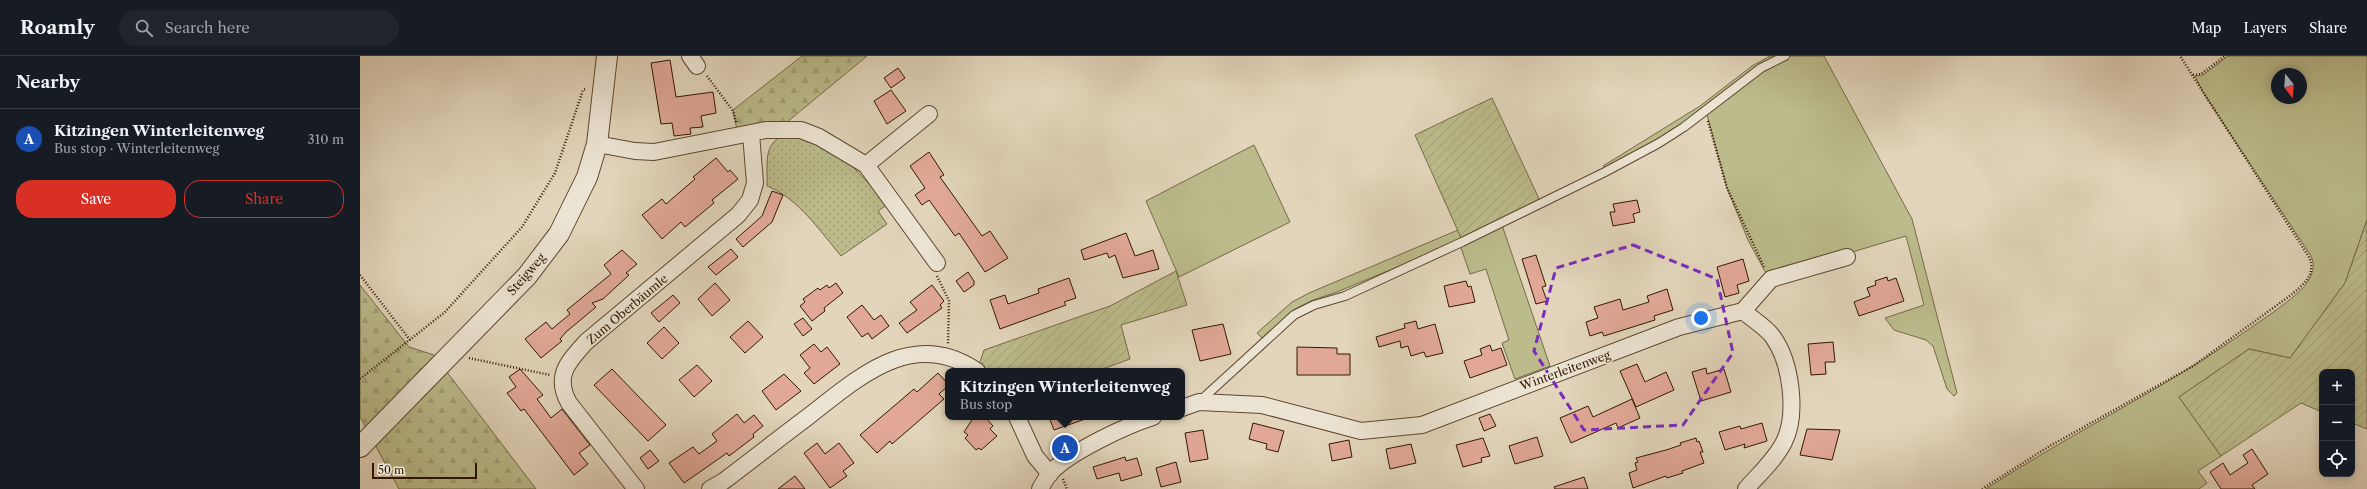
<!DOCTYPE html>
<html lang="en">
<head>
<meta charset="utf-8">
<style>
	:root { --surface:#171b24; --page:#20242c; --text:#f1f3f6; --muted:#9ea1a6; --line:#363941; --accent:#d93025 }
	body { margin:0; font-family:"Libre Caslon Text",serif; background:var(--page); color:var(--text) }
	.controls { position:absolute; right:12px; bottom:12px; display:grid; overflow:hidden; border-radius:8px; box-shadow:0 2px 10px #0003 }
	.controls button { width:36px; height:36px; display:grid; place-items:center; padding:0; border:0; border-bottom:1px solid var(--line); background:var(--surface); color:var(--text); font:20px sans-serif }
	.compass { position:absolute; left:1911px; top:12px; width:36px; height:36px; border-radius:50%; background:var(--surface); box-shadow:0 2px 10px #0003; rotate:163deg }
	.scale { position:absolute; left:12px; bottom:10px; width:105px; box-sizing:border-box; padding-left:4px; border:2px solid #321800; border-top:0; font-size:11px; line-height:14px; white-space:nowrap; color:#321800; -webkit-text-stroke:3px #ece4d3; paint-order:stroke }
	.you { position:absolute; left:1341px; top:262px; width:14px; height:14px; margin:-10px; border:3px solid #fff; border-radius:50%; background:#1a73e8; box-shadow:0 0 0 6px #1a73e833 }
	.badge { display:grid; place-items:center; width:26px; height:26px; border-radius:50%; background:var(--accent); color:#fff; font-size:13px; font-weight:700 }
	.pin { position:absolute; translate:-50% -50%; border:2px solid #fff; box-shadow:0 1px 4px #0006 }
	.popup { position:absolute; left:585px; top:312px; width:240px; height:52px; box-sizing:border-box; display:grid; place-content:center; border-radius:8px; background:var(--surface); filter:drop-shadow(0 1px 3px #0005); font-size:13px; white-space:nowrap; color:var(--muted) }
	.popup b { font-size:15px; color:var(--text) }
	.popup::after { content:''; position:absolute; left:50%; top:100%; margin-left:-8px; border:8px solid transparent; border-top-color:var(--surface) }
	.list { margin:0; padding:0; list-style:none }
	h2 { display:flex; justify-content:space-between; align-items:center; height:52px; margin:0; padding:0 16px; font-size:17px }
	h2 small { font-size:13px; font-weight:400; color:var(--muted) }
	.list li { display:grid; grid-template-columns:26px 1fr auto; gap:12px; align-items:center; box-sizing:border-box; height:60px; padding:0 16px; border-top:1px solid var(--line) }
	.list b { display:block; font-size:15px; white-space:nowrap }
	.list p { margin:0; font-size:13px; white-space:nowrap; color:var(--muted) }
	.list em { font-size:13px; font-style:normal; color:var(--muted) }
	.actions { display:flex; gap:8px; padding:12px 16px }
	.actions a { flex:1; padding:9px 0; border:1px solid var(--accent); border-radius:16px; text-align:center; font-size:14px; color:var(--accent) }
	.actions .main { background:var(--accent); color:#fff }
	.icon { flex:none; width:22px; height:22px; fill:none; stroke:currentColor; stroke-width:2; stroke-linecap:round; stroke-linejoin:round }
	.map { position:relative; flex:none; width:2007px; height:433px; overflow:hidden }
	header { display:flex; align-items:center; gap:24px; box-sizing:border-box; height:56px; padding:0 20px; background:var(--surface); border-bottom:1px solid var(--line) }
	header strong { font-size:19px }
	nav { display:flex; gap:22px; margin-inline-start:auto; font-size:14px }
	.search { width:280px; height:36px; background:var(--page); display:flex; align-items:center; gap:10px; box-sizing:border-box; padding:0 14px; border-radius:22px; color:var(--muted); font-size:15px }
	main { display:flex }
	aside { flex:1; background:var(--surface) }
	.map>svg:first-child { display:block }
</style>
</head>
<body>
<header>
<strong>Roamly</strong>
<div class="search"><svg class="icon" aria-label="search" viewBox="0 0 24 24"><circle cx="10" cy="10" r="6"/><path d="M15 15l6 6"/></svg>Search here</div>
<nav><a>Map</a><a>Layers</a><a>Share</a></nav>
</header>
<main>
<aside>
<h2>Nearby<small></small></h2>
<ul class="list">
<li><span class="badge" style="background:#1a4fb4">A</span><div><b>Kitzingen Winterleitenweg</b><p>Bus stop · Winterleitenweg</p></div><em>310 m</em></li>
</ul>
<div class="actions"><a class="main">Save</a><a>Share</a></div>
</aside>
<div class="map">
<svg width="2007" height="433" viewBox="0 0 2007 433">
	<defs>
		<pattern id="forest-firs" width="22" height="20" patternUnits="userSpaceOnUse"><rect width="22" height="20" fill="#bbbb8b"/><path d="M5 1l3.5 6h-7zM16 11l3.5 6h-7z" fill="#a1a076"/></pattern>
		<pattern id="park-dots" width="8" height="8" patternUnits="userSpaceOnUse"><rect width="8" height="8" fill="#bbbb8b"/><path d="M2 2h.1M6 6h.1" fill="none" stroke="#a1a076" stroke-width="1.8" stroke-linecap="round"/></pattern>
		<pattern id="garden-furrows" width="10" height="10" patternUnits="userSpaceOnUse"><rect width="10" height="10" fill="#bbbb8b"/><path d="M-1 1l2-2M0 10L10 0M9 11l2-2" fill="none" stroke="#a1a076"/></pattern>
	</defs>
	<rect width="100%" height="100%" fill="#e2d5bb"/>
	<filter id="stains"><feTurbulence type="fractalNoise" baseFrequency=".005" numOctaves="4"/><feColorMatrix values="0 0 0 0 .2 0 0 0 0 .09 0 0 0 0 .02 0 0 0 .5 -.17"/></filter>
	<radialGradient id="worn" r=".72"><stop offset=".6" stop-color="#630" stop-opacity="0"/><stop offset="1" stop-color="#630" stop-opacity=".3"/></radialGradient>
	<g fill="#bbbb8b" stroke="#766a46" fill-rule="evenodd">
		<polygon points="1410,0 1422,0 1324,70 1248,113 1243,110 1340,50 1392,10"/>
		<polygon points="1429,0 1464,0 1552,163 1597,337 1594,340 1587,333 1573,290 1566,284 1534,274 1525,262 1564,249 1546,180 1408,221 1388,184 1367,132 1346,55 1401,14"/>
		<path d="M 1868,0 L 2007,0 L 2007,164 L 1985,227 L 1930,302 L 1889,293 L 1819,341 L 1861,400 L 1838,415 L 1847,427 L 1839,433 L 1626,433 C 1712,376 1805,333 1889,273 C 1902,264 1938,240 1946,228 C 1952,219 1956,211 1951,200 L 1844,38 L 1835,20 L 1843,19 ZM 1917,18 L 1941,18 L 1941,42 L 1917,42 Z"/>
		<polygon points="894,89 930,166 819,221 786,145"/>
		<polygon points="1142,169 1190,310 1155,323 1142,287 1149,284 1126,213 1110,218 1100,189"/>
		<polygon points="1098,174 1102,184 977,236 953,244 935,253 902,282 897,277 932,246 949,237"/>
	</g>
	<g fill="url(#forest-firs)" stroke="#766a46">
		<polygon points="442,0 507,0 421,71 378,79 373,54"/>
		<polygon points="0,229 49,291 74,299 176,433 39,433 0,361"/>
	</g>
	<path fill="url(#park-dots)" stroke="#766a46" d="M 424,79 L 449,84 L 470,95 L 494,112 L 528,148 L 518,155 L 527,168 L 481,200 C 460,175 438,142 407,130 C 408,110 402,88 424,79 Z"/>
	<g fill="url(#garden-furrows)" stroke="#766a46">
		<polygon points="1132,42 1181,147 1102,184 1055,79"/>
		<polygon points="2007,164 2007,373 1992,367 1992,316 1962,316 1962,356 1941,347 1861,400 1819,341 1889,293 1930,302 1985,227"/>
		<polygon points="816,215 827,249 761,269 770,303 737,315 626,315 619,309 624,294 750,250"/>
	</g>
	<g fill="#e1a897" stroke="#321800">
		<polygon points="310,4 316,41 353,36 356,57 341,60 343,71 330,72 331,78 314,80 312,67 301,68 291,7"/>
		<polygon points="538,12 545,22 531,32 524,22"/>
		<polygon points="531,34 546,55 527,68 514,45"/>
		<polygon points="569,96 584,119 580,121 622,180 630,175 648,202 625,216 599,177 595,180 569,144 562,149 555,139 565,132 550,110"/>
		<polygon points="356,102 368,116 370,114 378,123 352,144 354,147 325,171 321,166 302,183 282,159 302,143 306,148 335,123 333,121"/>
		<polygon points="412,135 423,139 412,166 383,191 376,183 402,160"/>
		<polygon points="1277,144 1280,156 1273,158 1275,166 1253,170 1250,156 1255,156 1253,148"/>
		<polygon points="766,177 775,200 793,194 799,213 763,222 755,199 749,202 747,197 724,204 721,194"/>
		<polygon points="371,193 378,201 356,219 348,211"/>
		<polygon points="262,194 277,208 266,217 269,219 243,243 232,247 236,251 206,276 200,283 202,285 181,302 165,283 186,266 192,273 210,258 207,254 251,218 244,209"/>
		<polygon points="1176,199 1186,230 1182,231 1187,245 1176,248 1162,203"/>
		<polygon points="1383,203 1389,225 1377,229 1379,237 1365,241 1357,211"/>
		<polygon points="608,216 614,225 614,229 604,236 596,225"/>
		<polygon points="1527,221 1528,225 1536,222 1544,245 1499,260 1494,246 1510,240 1507,232 1516,229 1515,225"/>
		<polygon points="709,222 716,242 704,246 706,249 640,273 630,244 645,239 648,248 679,237 678,233"/>
		<polygon points="1106,225 1108,231 1111,230 1115,246 1089,251 1084,230"/>
		<polygon points="355,227 370,244 352,260 338,243"/>
		<polygon points="476,227 483,237 464,252 465,255 452,265 440,250 445,246 443,243 458,232 460,234 467,229 469,232"/>
		<polygon points="572,229 584,245 580,249 582,252 547,277 539,267 557,254 550,246"/>
		<polygon points="1307,233 1313,254 1294,260 1295,264 1244,280 1242,276 1230,280 1226,266 1238,262 1234,251 1260,243 1263,254 1289,246 1287,240"/>
		<polygon points="313,239 320,247 299,266 291,257"/>
		<polygon points="502,249 514,264 521,259 529,270 512,283 508,277 502,281 487,261"/>
		<polygon points="443,262 452,273 443,280 434,268"/>
		<polygon points="388,265 403,281 385,297 370,281"/>
		<polygon points="1056,265 1058,273 1075,268 1083,297 1066,301 1064,296 1051,300 1048,290 1041,292 1040,285 1019,291 1016,281 1045,272 1044,268"/>
		<polygon points="863,268 871,298 840,305 832,274"/>
		<polygon points="304,271 319,287 302,303 287,287"/>
		<polygon points="1473,286 1475,306 1465,306 1466,318 1451,319 1448,288"/>
		<polygon points="454,288 461,296 467,291 480,308 454,328 444,317 450,312 440,299"/>
		<polygon points="1130,289 1132,295 1141,292 1147,309 1110,322 1104,305 1122,299 1120,293"/>
		<polygon points="937,291 977,292 977,298 990,298 990,319 937,319"/>
		<polygon points="1277,308 1285,326 1306,316 1314,334 1276,351 1260,315"/>
		<polygon points="337,309 352,325 334,341 319,324"/>
		<polygon points="1346,312 1347,318 1364,313 1371,336 1341,345 1332,316"/>
		<polygon points="160,313 183,339 177,343 191,362 202,353 230,389 219,397 228,408 214,419 164,353 161,355 147,337 156,331 149,321"/>
		<polygon points="252,313 306,369 288,385 234,329"/>
		<polygon points="578,317 588,328 588,330 579,338 584,343 532,388 530,385 517,397 500,379 554,333 557,336"/>
		<polygon points="424,318 441,335 416,354 402,335"/>
		<polygon points="1272,343 1280,362 1258,372 1256,367 1211,387 1200,362 1228,350 1233,361"/>
		<polygon points="377,358 384,367 394,359 403,370 393,378 394,381 369,400 367,397 324,427 309,407 333,391 339,398 357,385 352,378"/>
		<polygon points="1130,358 1136,370 1124,375 1119,362"/>
		<polygon points="614,361 625,361 633,370 630,373 637,380 621,394 619,392 616,394 605,382 608,379 604,376"/>
		<polygon points="689,361 724,361 725,363 694,374"/>
		<polygon points="893,367 924,375 918,396 906,393 907,388 889,383"/>
		<polygon points="1402,367 1407,385 1384,392 1385,388 1365,394 1359,376 1380,370 1381,373"/>
		<polygon points="1447,373 1480,374 1472,404 1440,399"/>
		<polygon points="843,374 848,403 830,406 825,377"/>
		<polygon points="1177,381 1183,400 1155,408 1149,390"/>
		<polygon points="1123,382 1130,400 1121,402 1122,406 1103,411 1096,389"/>
		<polygon points="1336,382 1337,386 1339,385 1343,396 1340,396 1344,407 1322,415 1323,417 1307,422 1306,420 1273,432 1269,417 1277,414 1275,407 1278,406 1276,402 1306,394 1321,389 1320,387"/>
		<polygon points="989,384 992,401 972,405 969,388"/>
		<polygon points="457,387 465,398 479,387 494,407 483,415 487,420 470,432 444,397"/>
		<polygon points="1051,388 1056,407 1030,413 1026,393"/>
		<polygon points="1892,393 1908,418 1892,429 1895,433 1861,433 1850,416 1863,407 1870,419 1888,407 1883,399"/>
		<polygon points="290,394 299,405 288,413 280,402"/>
		<polygon points="765,401 766,405 777,402 782,419 761,425 759,417 737,423 733,411"/>
		<polygon points="816,406 821,426 801,431 796,412"/>
		<polygon points="435,420 445,433 418,433"/>
		<polygon points="1224,421 1228,433 1195,433 1194,431"/>
	</g>
	<g fill="none" stroke-linecap="round" stroke-linejoin="round">
		<g stroke="#5e472f" stroke-width="10">
			<polyline id="service" points="840,345 934,259 954,249 985,240 1102,186 1245,116 1299,87 1324,71 1401,12 1425,0"/>
		</g>
		<g stroke="#5e472f" stroke-width="18">
			<g id="minor">
				<polyline points="330,0 337,10"/>
				<polyline points="237,88 275,95 294,96 406,74 441,74 459,81 506,109 577,207"/>
				<polyline points="506,109 569,58"/>
				<polyline points="1383,255 1411,223 1487,201"/>
				<path d="M 822,352 L 839,346 L 902,349 L 1001,375 L 1062,369 L 1319,271 L 1383,255 C 1392,263 1406,271 1413,281 C 1431,306 1438,358 1424,386 C 1415,404 1399,418 1386,433"/>
				<polyline points="657,361 675,400 690,418"/>
				<path d="M 276,433 L 209,347 C 194,320 208,306 226,286 L 378,159 L 390,144 L 395,127 L 391,78"/>
				<path d="M 350,433 L 364,425 C 393,403 421,381 449,360 C 499,321 553,271 617,315"/>
				<path d="M 680,433 C 683,428 686,422 690,417 C 710,396 765,370 793,361"/>
			</g>
		</g>
		<g stroke="#5e472f" stroke-width="22">
			<polyline id="tertiary" points="0,391 167,220 199,178 227,121 237,88 247,0"/>
		</g>
		<g stroke="#321800" stroke-width="2.5" stroke-dasharray="1 2" stroke-linecap="butt">
			<polyline points="1833,19 1841,18 1865,0"/>
			<polyline points="347,20 373,55 376,66"/>
			<polyline points="1348,65 1367,132 1404,211"/>
			<polyline points="0,219 50,284"/>
			<polyline points="577,220 589,245 588,288"/>
			<polyline points="109,302 190,319"/>
			<polyline points="0,323 85,256 162,171 195,117 223,34 226,33"/>
			<polyline points="703,423 707,433"/>
			<path d="M 1622,433 L 1688,391 L 1833,310 L 1931,239 C 1943,229 1957,218 1949,201 L 1820,0"/>
		</g>
		<use href="#service" stroke="#ece4d3" stroke-width="8"/>
		<use href="#minor" stroke="#ece4d3" stroke-width="16"/>
		<use href="#tertiary" stroke="#ece4d3" stroke-width="20"/>
	</g>
	<path fill="none" stroke="#7b2cbf" stroke-width="3" stroke-dasharray="8 5" stroke-linejoin="round" d="M 1273,189 L 1357,223 L 1373,297 L 1323,369 L 1224,374 L 1174,295 L 1196,212 Z"/>
	<g text-anchor="middle" dominant-baseline="central" stroke-width="3.5" stroke-linejoin="round" paint-order="stroke">
		<g font-size="12" fill="#321800" stroke="#ece4d3">
			<text transform="translate(166 218) rotate(-49)">Steigweg</text>
			<text transform="translate(267 253) rotate(-40)">Zum Oberbäumle</text>
			<text transform="translate(1205 314) rotate(-20)">Winterleitenweg</text>
		</g>
	</g>
	<rect width="100%" height="100%" filter="url(#stains)"/>
	<rect width="100%" height="100%" fill="url(#worn)"/>
</svg>
<div class="controls">
<button>+</button>
<button>−</button>
<button><svg class="icon" aria-label="locate" viewBox="0 0 24 24"><circle cx="12" cy="12" r="6"/><path d="M12 2v4M12 18v4M2 12h4M18 12h4"/></svg></button>
</div>
<svg class="compass" viewBox="-18 -18 36 36"><path d="M0-13l5 13h-10z" fill="#e53935"/><path d="M0 13l5-13h-10z" fill="#9ea1a6"/></svg>
<div class="scale">50 m</div>
<div class="you"></div>
<div class="pin badge" style="left:705px;top:392px;background:#1a4fb4">A</div>
<div class="popup"><b>Kitzingen Winterleitenweg</b>Bus stop</div>
</div>
</main>
</body>
</html>
